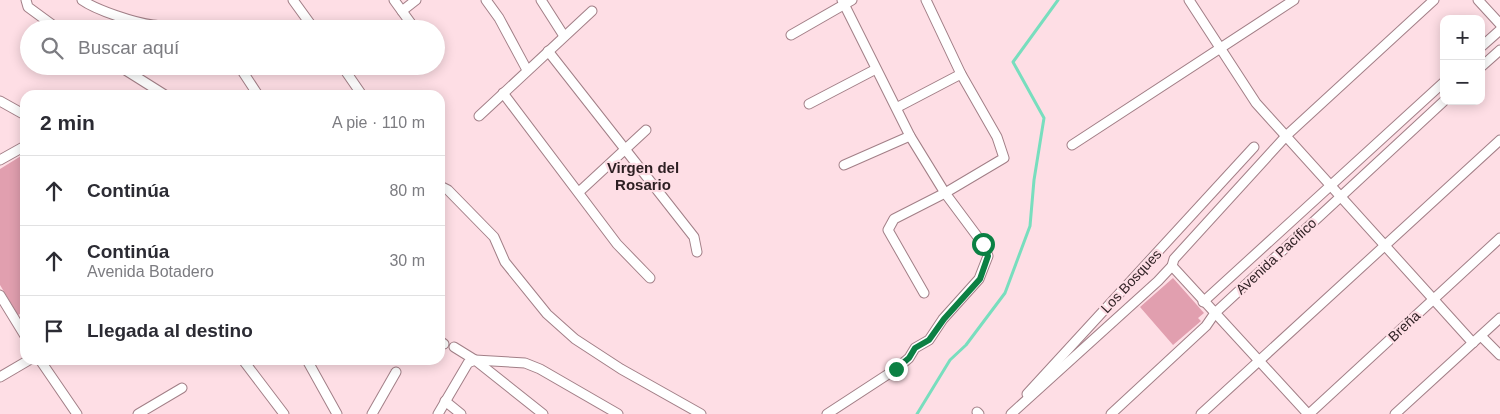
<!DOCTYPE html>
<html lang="es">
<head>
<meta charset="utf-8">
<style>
	:root { --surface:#fff; --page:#f7f7f7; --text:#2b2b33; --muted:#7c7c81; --line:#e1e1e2 }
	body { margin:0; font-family:Arial,sans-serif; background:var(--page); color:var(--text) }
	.controls { position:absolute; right:15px; top:15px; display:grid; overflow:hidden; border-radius:10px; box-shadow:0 2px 12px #0003 }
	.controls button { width:45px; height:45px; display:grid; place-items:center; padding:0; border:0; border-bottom:1px solid var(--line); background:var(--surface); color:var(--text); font:25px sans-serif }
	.stop { position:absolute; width:15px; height:15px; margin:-11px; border:4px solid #0b8043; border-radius:50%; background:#fff }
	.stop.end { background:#0b8043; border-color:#fff; box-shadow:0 1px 5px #0008 }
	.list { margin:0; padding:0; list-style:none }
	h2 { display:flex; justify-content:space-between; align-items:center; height:65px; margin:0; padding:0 20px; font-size:21px }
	h2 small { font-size:16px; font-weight:400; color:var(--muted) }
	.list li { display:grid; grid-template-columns:32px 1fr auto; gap:15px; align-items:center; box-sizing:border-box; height:70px; padding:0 20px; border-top:1px solid var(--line) }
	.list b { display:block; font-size:19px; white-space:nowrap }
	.list p { margin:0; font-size:16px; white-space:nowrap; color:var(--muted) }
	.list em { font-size:16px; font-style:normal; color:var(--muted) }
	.icon { flex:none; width:28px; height:28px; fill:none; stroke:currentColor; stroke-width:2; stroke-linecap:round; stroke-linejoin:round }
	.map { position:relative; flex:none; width:1500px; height:414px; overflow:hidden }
	.search { position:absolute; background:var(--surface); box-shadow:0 2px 12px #0003; left:20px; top:20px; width:425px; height:55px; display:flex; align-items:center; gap:12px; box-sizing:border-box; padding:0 18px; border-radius:28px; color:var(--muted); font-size:19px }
	.panel { position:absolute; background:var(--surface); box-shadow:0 2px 12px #0003; left:20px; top:90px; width:425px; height:275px; border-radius:15px }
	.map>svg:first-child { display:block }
</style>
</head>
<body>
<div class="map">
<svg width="1500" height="414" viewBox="0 0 1500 414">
	<rect width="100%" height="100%" fill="#fedee5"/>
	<g fill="#e19faf">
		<polygon points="21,156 25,164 25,311 18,315 0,285 0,169"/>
		<polygon points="1173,278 1204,313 1198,318 1201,321 1173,345 1140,307"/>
	</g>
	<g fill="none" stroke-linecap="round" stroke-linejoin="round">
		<polyline stroke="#78debe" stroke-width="3" points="917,414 950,360 966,345 1005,293 1030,226 1034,180 1044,118 1013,62 1058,0"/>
		<g stroke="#a27f87" stroke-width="11">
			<g id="minor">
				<polyline points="26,0 28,7 58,29"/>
				<path d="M 82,0 C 96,10 135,23 153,25 C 165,27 176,25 188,29"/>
				<polyline points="293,0 314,29"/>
				<polyline points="394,0 415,29"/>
				<polyline points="486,0 499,18 527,70"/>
				<polyline points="541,0 564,36"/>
				<polyline points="1189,0 1256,103 1473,343"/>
				<polyline points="1478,0 1500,24"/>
				<polyline points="402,11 416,0"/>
				<polyline points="791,35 852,0"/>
				<polyline points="1481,47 1500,30"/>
				<polyline points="548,51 694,237 697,252"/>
				<polyline points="119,66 165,95"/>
				<polyline points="239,66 258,95"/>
				<polyline points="342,66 362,95"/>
				<polyline points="1481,67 1500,50"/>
				<polyline points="503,93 617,244 650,278"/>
				<polyline points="0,101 25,115"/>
				<polyline points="809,104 876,69"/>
				<polyline points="898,107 961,74"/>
				<polyline points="479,116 592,11"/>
				<polyline points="1072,145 1294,0"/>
				<polyline points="0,160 25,146"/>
				<polyline points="844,165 910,136"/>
				<polyline points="440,186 448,190 494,237 505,262 547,314 575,339 621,369 701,414"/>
				<polyline points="579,192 646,130"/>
				<polyline points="1172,266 1308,414"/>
				<polyline points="924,293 888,230 894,219 945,193 1004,158 997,137 961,74 926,0"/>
				<polyline points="0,295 25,336"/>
				<polyline points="1203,302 1444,82"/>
				<polyline points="1481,336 1500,355"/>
				<polyline points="440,341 444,344"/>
				<polyline points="454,347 475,360 543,414"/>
				<polyline points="40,360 77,414"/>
				<polyline points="243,360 284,414"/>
				<polyline points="307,360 337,414"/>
				<polyline points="0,377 29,360"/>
				<polyline points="1027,394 1254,147"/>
				<polyline points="445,401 461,414"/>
				<polyline points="977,412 979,414"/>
				<polyline points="138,414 182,388"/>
				<polyline points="372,414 396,372"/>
				<polyline points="438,414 468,363 475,360 525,363 540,369 618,414"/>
				<polyline points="827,414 896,369 909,358 915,348 929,340 943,319 979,279 988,256 983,244 945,193 910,136 842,0"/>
				<polyline points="1011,414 1158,281 1172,266 1174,259 1287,135 1434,0"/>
				<polyline points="1111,414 1206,326 1215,313 1444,101"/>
				<polyline points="1201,414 1500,140"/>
				<polyline points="1309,414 1500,238"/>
				<polyline points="1395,414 1500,318"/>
			</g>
		</g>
		<use href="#minor" stroke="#fff" stroke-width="9"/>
	</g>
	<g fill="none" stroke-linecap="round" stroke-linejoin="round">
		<polyline stroke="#0b8043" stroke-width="6" points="896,369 909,358 915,348 929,340 944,319 980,279 988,256 983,244"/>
	</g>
	<g text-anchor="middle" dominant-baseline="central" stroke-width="4.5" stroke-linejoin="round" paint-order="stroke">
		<g font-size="14" fill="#2d1f22" stroke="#fedee5">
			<text transform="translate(1276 256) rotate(-43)">Avenida Pacífico</text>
			<text transform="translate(1131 281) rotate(-47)">Los Bosques</text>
			<text transform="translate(1404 326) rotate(-43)">Breña</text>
		</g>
		<g font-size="15" font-weight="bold" fill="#2d1f22" stroke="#fedee5">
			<text x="643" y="167">Virgen del<tspan x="643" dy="17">Rosario</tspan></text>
		</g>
	</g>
</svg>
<div class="controls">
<button>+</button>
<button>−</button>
</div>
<div class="stop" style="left:983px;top:244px"></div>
<div class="stop end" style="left:896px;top:369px"></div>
<div class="search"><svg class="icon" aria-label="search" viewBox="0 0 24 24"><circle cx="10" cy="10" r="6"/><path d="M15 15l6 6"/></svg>Buscar aquí</div>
<section class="panel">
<h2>2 min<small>A pie · 110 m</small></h2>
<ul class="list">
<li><svg class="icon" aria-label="ahead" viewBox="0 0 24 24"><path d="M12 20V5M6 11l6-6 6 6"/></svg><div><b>Continúa</b></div><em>80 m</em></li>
<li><svg class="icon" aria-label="ahead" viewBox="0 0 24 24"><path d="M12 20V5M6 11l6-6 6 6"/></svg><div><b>Continúa</b><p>Avenida Botadero</p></div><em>30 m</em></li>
<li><svg class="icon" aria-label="arrive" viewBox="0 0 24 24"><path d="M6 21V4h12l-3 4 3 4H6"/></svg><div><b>Llegada al destino</b></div></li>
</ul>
</section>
</div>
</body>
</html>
